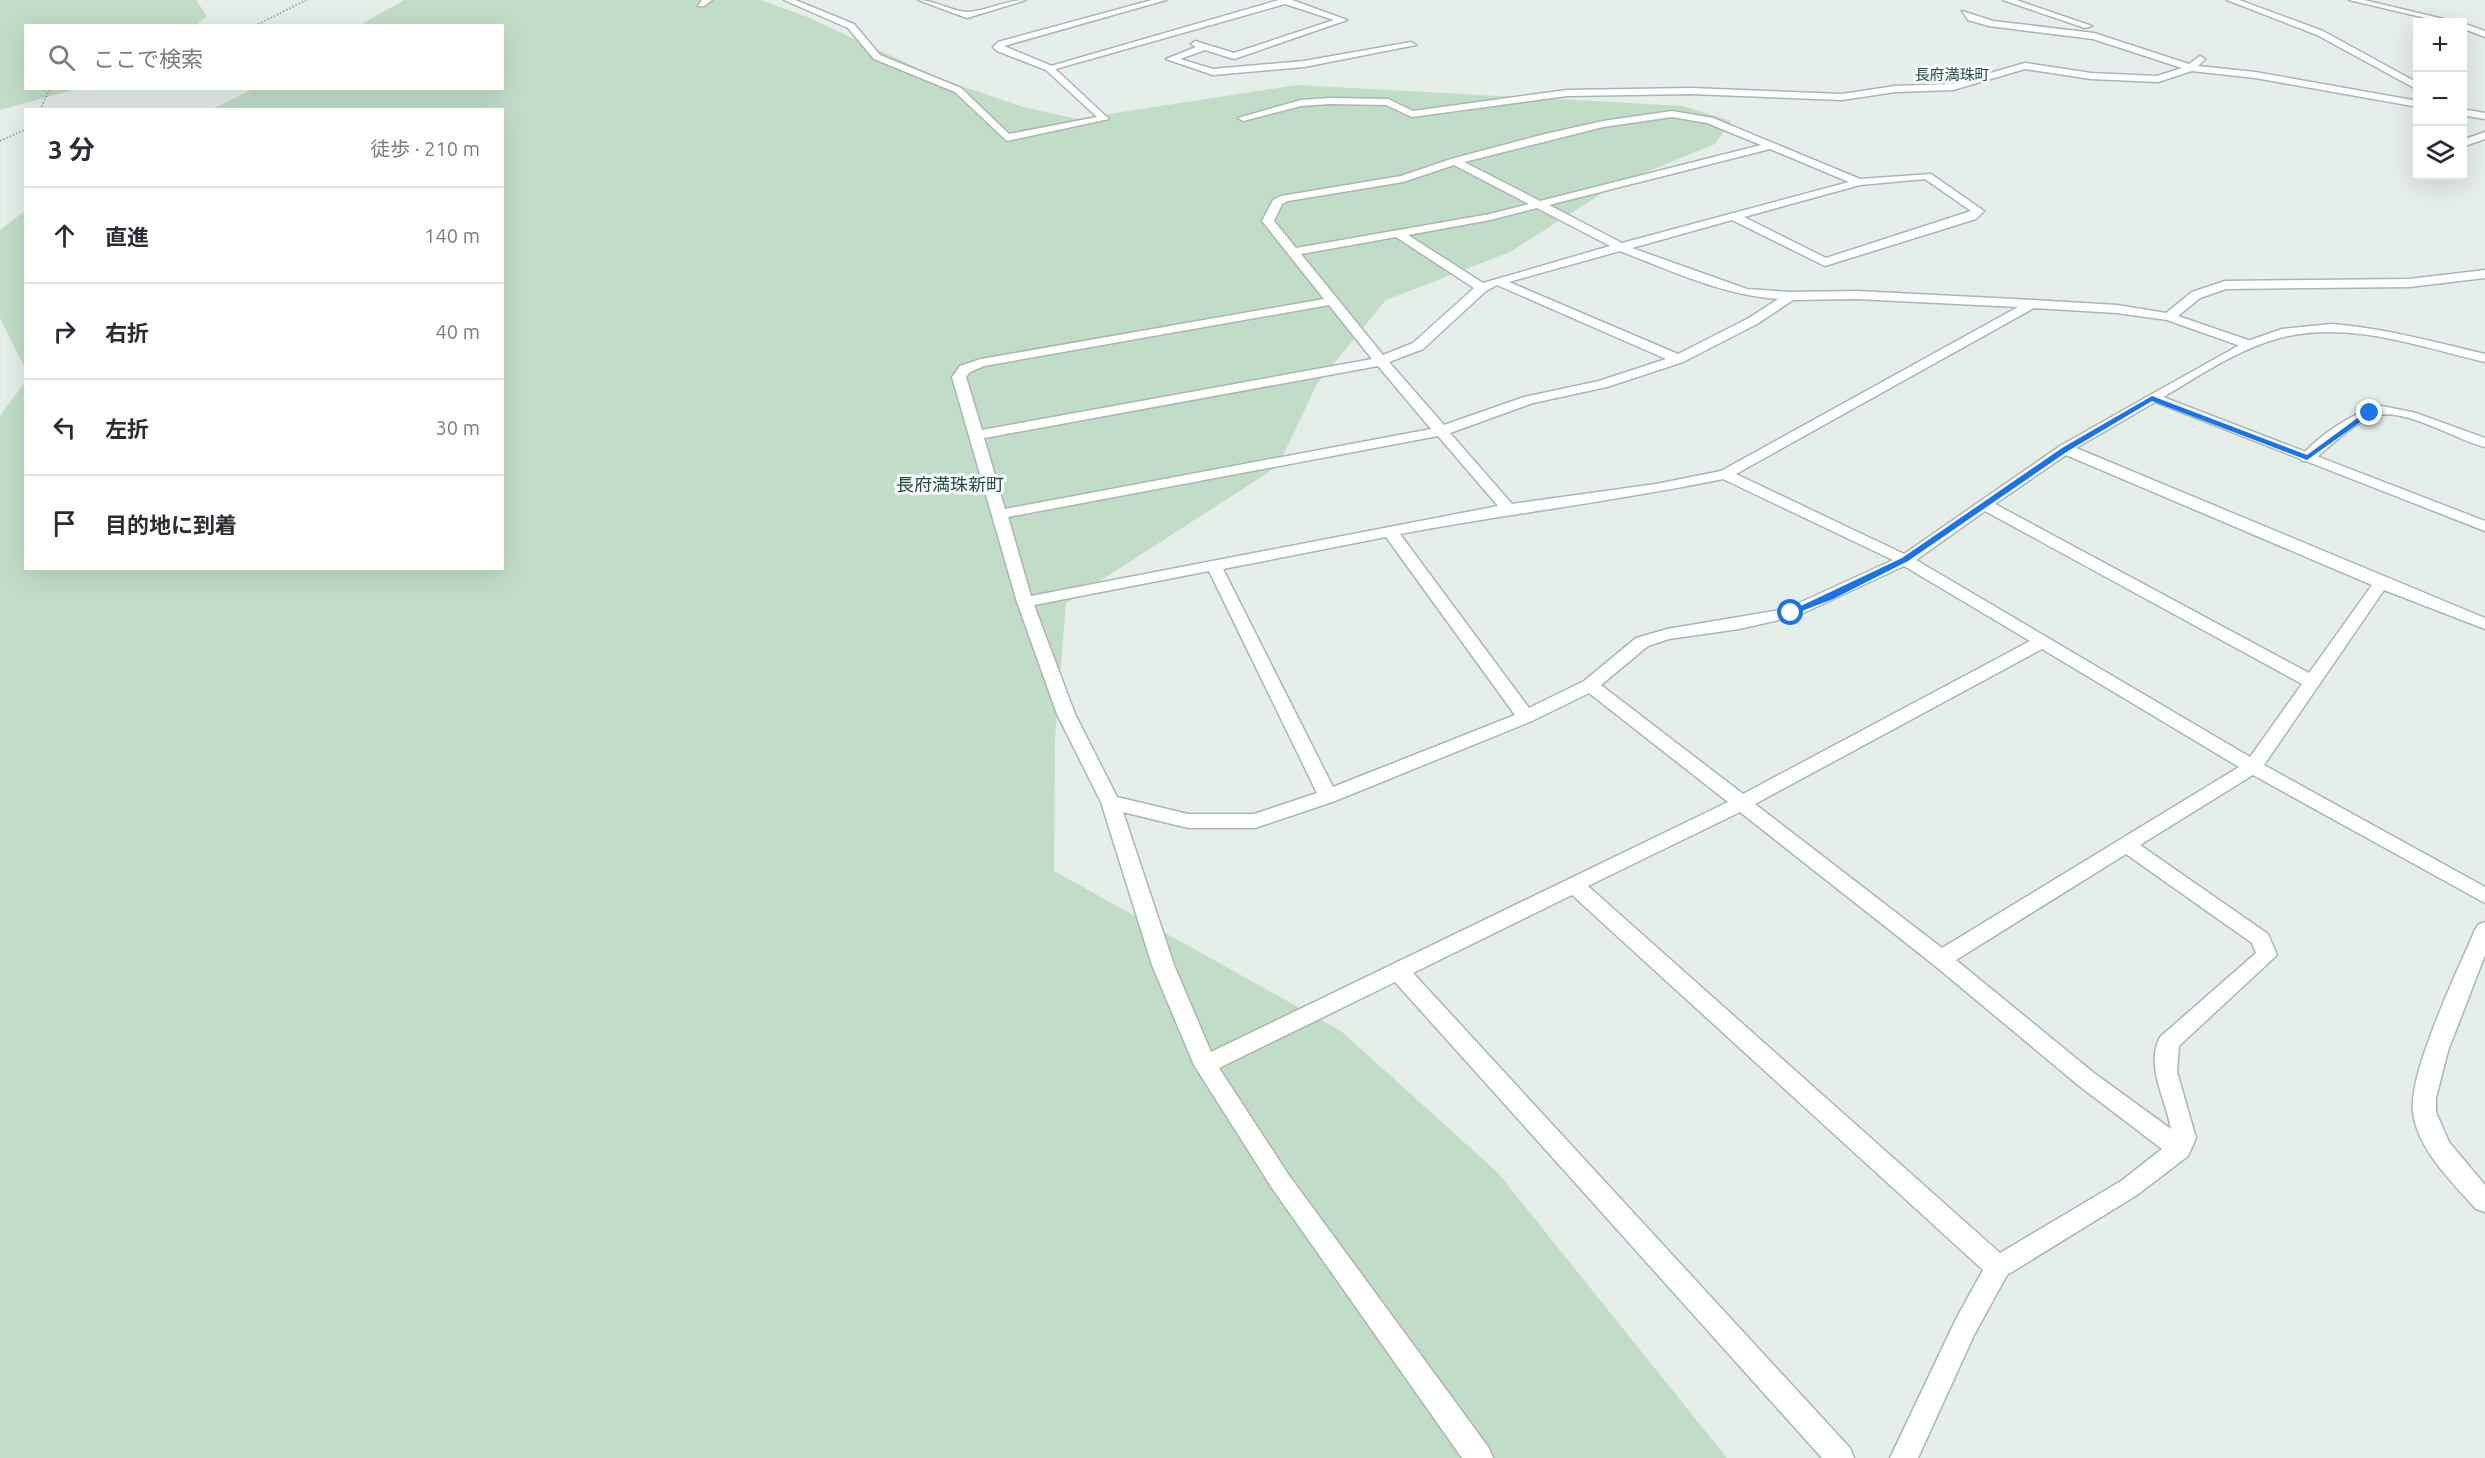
<!DOCTYPE html>
<html lang="ja">
<head>
<meta charset="utf-8">
<style>
	:root { --surface:#fff; --page:#f2f2f3; --text:#2b2b33; --muted:#7c7c81; --line:#e1e1e2 }
	body { margin:0; font-family:Ubuntu,"Noto Sans JP",sans-serif; background:var(--page); color:var(--text) }
	.controls { position:absolute; right:18px; top:18px; display:grid; overflow:hidden; border-radius:0px; box-shadow:0 6px 24px #0002 }
	.controls button { width:54px; height:54px; display:grid; place-items:center; padding:0; border:0; border-bottom:2px solid var(--line); background:var(--surface); color:var(--text); font:30px sans-serif }
	.stop { position:absolute; width:18px; height:18px; margin:-14px; border:4px solid #1a73e8; border-radius:50%; background:#fff }
	.stop.end { background:#1a73e8; border-color:#fff; box-shadow:0 2px 6px #0008 }
	.list { margin:0; padding:0; list-style:none }
	h2 { display:flex; justify-content:space-between; align-items:center; height:78px; margin:0; padding:0 24px; font-size:26px }
	h2 small { font-size:20px; font-weight:400; color:var(--muted) }
	.list li { display:grid; grid-template-columns:39px 1fr auto; gap:18px; align-items:center; box-sizing:border-box; height:96px; padding:0 24px; border-top:2px solid var(--line) }
	.list b { display:block; font-size:22px; white-space:nowrap }
	.list em { font-size:20px; font-style:normal; color:var(--muted) }
	.icon { flex:none; width:33px; height:33px; fill:none; stroke:currentColor; stroke-width:2; stroke-linecap:round; stroke-linejoin:round }
	.map { position:relative; flex:none; width:2485px; height:1458px; overflow:hidden }
	.search { position:absolute; background:var(--surface); box-shadow:0 6px 24px #0002; left:24px; top:24px; width:480px; height:66px; display:flex; align-items:center; gap:15px; box-sizing:border-box; padding:0 21px; border-radius:0px; color:var(--muted); font-size:22px }
	.panel { position:absolute; background:var(--surface); box-shadow:0 6px 24px #0002; left:24px; top:108px; width:480px; height:462px; border-radius:0px }
	.map>svg:first-child { display:block }
</style>
</head>
<body>
<div class="map">
<svg width="2485" height="1458" viewBox="0 0 2485 1458">
	<rect width="100%" height="100%" fill="#e6eeea"/>
	<g fill="#c1ddc8">
		<polygon points="0,0 196,0 207,16 196,25 26,26 26,88 76,89 0,110"/>
		<polygon points="404,0 760,0 805,16 941,79 1023,107 1077,119 1297,85 1683,106 1731,121 1715,144 1617,184 1510,252 1386,300 1317,384 1278,466 1066,603 1055,738 1054,871 1341,1031 1497,1172 1727,1458 0,1458 0,416 25,382 26,568 502,568 502,110 213,109 253,89 502,88 502,26 360,25"/>
		<polygon points="25,211 25,369 0,318 0,230"/>
	</g>
	<g fill="none" stroke-linecap="round" stroke-linejoin="round">
		<g stroke="#a9b6b1" stroke-width="3">
			<g id="minor">
				<polygon points="702,0 712,0 704,6 698,6"/>
				<path d="M 918,0 C 935,0 955,13 969,12 C 989,10 1006,0 1026,0 L 967,18 Z"/>
				<polygon points="1279,0 1292,0 1347,20 1234,59 1205,50 1180,59 1213,69 1304,61 1411,42 1416,45 1304,67 1213,75 1166,59 1196,47 1191,44 1195,41 1234,53 1334,20 1285,4 1052,70 1044,68"/>
				<polygon points="2003,0 2016,0 2092,26 2085,28"/>
				<polygon points="2227,0 2239,0 2323,31 2418,83 2418,90 2317,35"/>
				<polygon points="2349,0 2364,0 2456,22 2443,22"/>
				<polygon points="1962,11 1993,21 2094,33 2189,64 2200,56 2205,59 2198,66 2255,72 2418,101 2418,107 2255,78 2192,71 2158,82 2091,79 2025,69 1953,90 1895,92 1842,100 1691,94 1567,96 1412,117 1386,105 1330,104 1301,106 1243,121 1238,118 1301,100 1330,98 1388,99 1413,111 1567,90 1691,88 1842,94 1895,86 1952,84 2025,63 2091,73 2157,76 2182,68 2093,39 1989,26 1968,20"/>
				<polygon points="2462,23 2485,31 2485,37 2462,28"/>
				<polygon points="2462,109 2485,113 2485,119 2462,115"/>
				<path d="M 1672,111 L 1713,118 L 1860,179 L 1931,174 L 1984,211 L 1976,219 L 1825,266 L 1732,220 L 1632,248 L 1747,289 L 1790,292 L 1857,291 L 2033,300 L 2117,305 L 2166,313 L 2192,292 L 2225,281 L 2409,279 L 2485,270 L 2485,278 L 2409,287 L 2226,289 L 2200,298 L 2178,316 L 2254,342 L 2255,345 L 2249,349 L 2167,320 L 2117,313 L 2034,308 L 1736,474 L 1904,554 L 2060,446 L 2152,394 L 2157,395 L 2157,401 L 2076,448 L 2485,618 L 2485,629 L 2384,590 L 2264,765 L 2485,887 L 2485,903 L 2253,775 L 2140,845 L 2268,934 L 2277,955 L 2179,1046 L 2177,1072 L 2196,1138 L 2188,1156 L 2137,1195 L 2007,1275 L 1974,1335 L 1918,1458 L 1890,1458 L 1956,1319 L 1983,1270 L 1572,895 L 1413,973 L 1850,1448 L 1854,1458 L 1822,1458 L 1395,982 L 1219,1068 L 1288,1174 L 1489,1448 L 1493,1458 L 1462,1458 L 1272,1188 L 1194,1065 L 1152,965 L 1101,802 L 1057,714 L 1017,602 L 952,377 L 960,366 L 981,359 L 1324,299 L 1262,221 L 1273,200 L 1281,196 L 1401,176 L 1451,159 L 1545,134 L 1603,121 ZM 1672,117 L 1707,123 L 1761,145 L 1540,201 L 1464,162 L 1603,127 ZM 1770,149 L 1849,182 L 1622,243 L 1549,205 ZM 1454,165 L 1529,204 L 1490,214 L 1296,248 L 1274,221 L 1282,204 L 1288,201 L 1403,182 ZM 1925,179 L 1971,211 L 1826,258 L 1744,217 L 1860,185 ZM 1537,208 L 1610,246 L 1483,283 L 1408,235 L 1490,220 ZM 1396,237 L 1474,288 L 1413,343 L 1383,355 L 1301,254 ZM 1620,251 C 1672,271 1722,295 1778,299 L 1749,318 L 1678,354 L 1509,282 ZM 1497,285 L 1666,359 L 1599,381 L 1524,397 L 1444,425 L 1389,362 L 1423,349 L 1486,291 ZM 1857,299 L 2018,307 L 1721,471 L 1656,484 L 1512,504 L 1450,433 L 1533,403 L 1607,387 L 1683,362 L 1757,324 L 1793,300 ZM 1329,305 L 1372,359 L 982,430 L 966,377 L 970,372 L 984,366 ZM 1378,366 L 1431,429 L 1005,509 L 984,438 ZM 1438,436 L 1498,506 L 1031,596 L 1008,517 ZM 2066,455 L 2372,585 L 2309,673 L 1995,504 ZM 1723,479 L 1893,560 L 1786,609 L 1667,629 L 1636,638 L 1584,681 L 1529,708 L 1400,534 C 1507,514 1616,501 1723,479 ZM 1985,511 L 2302,684 L 2250,757 L 1916,560 ZM 1386,537 L 1515,715 L 1333,787 L 1223,569 ZM 1904,566 L 2030,641 L 1743,794 L 1601,685 L 1648,646 L 1669,639 L 1739,629 L 1797,616 ZM 1209,571 L 1317,793 L 1254,814 L 1188,814 L 1117,797 L 1075,714 L 1034,605 ZM 2042,649 L 2239,767 L 1942,948 L 1755,804 ZM 1589,693 L 1728,802 L 1211,1052 L 1174,965 L 1123,812 L 1188,828 L 1255,828 L 1335,801 L 1532,721 ZM 1740,812 L 1934,965 L 2078,1085 L 2162,1149 L 2121,1181 L 2000,1253 L 1588,886 ZM 2126,854 L 2252,943 L 2256,953 L 2160,1037 C 2145,1067 2166,1099 2171,1129 L 2094,1073 L 1956,960 Z"/>
				<polygon points="2485,132 2485,139 2462,147 2462,140"/>
				<path d="M 2382,406 L 2416,413 L 2485,438 L 2485,447 C 2456,440 2400,404 2371,417 C 2349,427 2331,446 2312,461 L 2302,461 L 2300,458 C 2316,437 2356,410 2382,406 Z"/>
			</g>
		</g>
		<g stroke="#a9b6b1" stroke-width="3">
			<g id="tertiary">
				<polygon points="784,0 795,0 854,24 880,55 961,88 1009,134 1097,117 1046,70 997,51 993,47 998,42 1152,0 1166,0 1004,46 1052,66 1109,119 1007,141 955,92 874,59 848,28"/>
				<path d="M 2332,324 C 2384,328 2434,342 2485,354 L 2485,362 C 2418,346 2342,318 2273,340 C 2233,352 2198,377 2163,397 L 2485,521 L 2485,531 L 2145,398 L 2245,342 L 2282,329 Z"/>
				<path d="M 2485,922 L 2485,955 L 2448,1051 L 2436,1098 L 2436,1112 L 2449,1142 L 2485,1185 L 2485,1212 L 2476,1209 C 2453,1183 2416,1148 2413,1111 C 2409,1071 2458,970 2475,930 L 2478,925 Z"/>
			</g>
		</g>
		<g stroke="#89afa3" stroke-width="2" stroke-dasharray="1.5 2" stroke-linecap="butt">
			<polyline points="255,26 306,0"/>
			<polyline points="40,110 50,88"/>
			<polyline points="0,141 26,129"/>
		</g>
		<use href="#minor" fill="#fff" fill-rule="evenodd"/>
		<use href="#tertiary" fill="#fff" fill-rule="evenodd"/>
	</g>
	<polygon fill="#1a73e8" points="2152,396 2307,455 2367,411 2373,413 2307,460 2152,401 2068,451 1908,561 1833,599 1794,614 1786,613 1902,558 2062,448"/>
	<g text-anchor="middle" dominant-baseline="central" stroke-width="6" stroke-linejoin="round" paint-order="stroke">
		<g font-size="15" fill="#235044" stroke="#f7faf9">
			<text x="1952" y="74">長府満珠町</text>
		</g>
		<g font-size="18" fill="#235044" stroke="#f7faf9">
			<text x="950" y="484">長府満珠新町</text>
		</g>
	</g>
</svg>
<div class="controls">
<button>+</button>
<button>−</button>
<button><svg class="icon" aria-label="layers" viewBox="0 0 24 24"><path d="M12 4l9 5-9 5-9-5zM3 14l9 5 9-5"/></svg></button>
</div>
<div class="stop" style="left:1791px;top:613px"></div>
<div class="stop end" style="left:2370px;top:413px"></div>
<div class="search"><svg class="icon" aria-label="search" viewBox="0 0 24 24"><circle cx="10" cy="10" r="6"/><path d="M15 15l6 6"/></svg>ここで検索</div>
<section class="panel">
<h2>3 分<small>徒歩 · 210 m</small></h2>
<ul class="list">
<li><svg class="icon" aria-label="ahead" viewBox="0 0 24 24"><path d="M12 20V5M6 11l6-6 6 6"/></svg><div><b>直進</b></div><em>140 m</em></li>
<li><svg class="icon" aria-label="right" viewBox="0 0 24 24"><path d="M7 20v-9h11M14 6l5 5-5 5"/></svg><div><b>右折</b></div><em>40 m</em></li>
<li><svg class="icon" aria-label="left" viewBox="0 0 24 24"><path d="M17 20v-9H6M10 6l-5 5 5 5"/></svg><div><b>左折</b></div><em>30 m</em></li>
<li><svg class="icon" aria-label="arrive" viewBox="0 0 24 24"><path d="M6 21V4h12l-3 4 3 4H6"/></svg><div><b>目的地に到着</b></div></li>
</ul>
</section>
</div>
</body>
</html>
